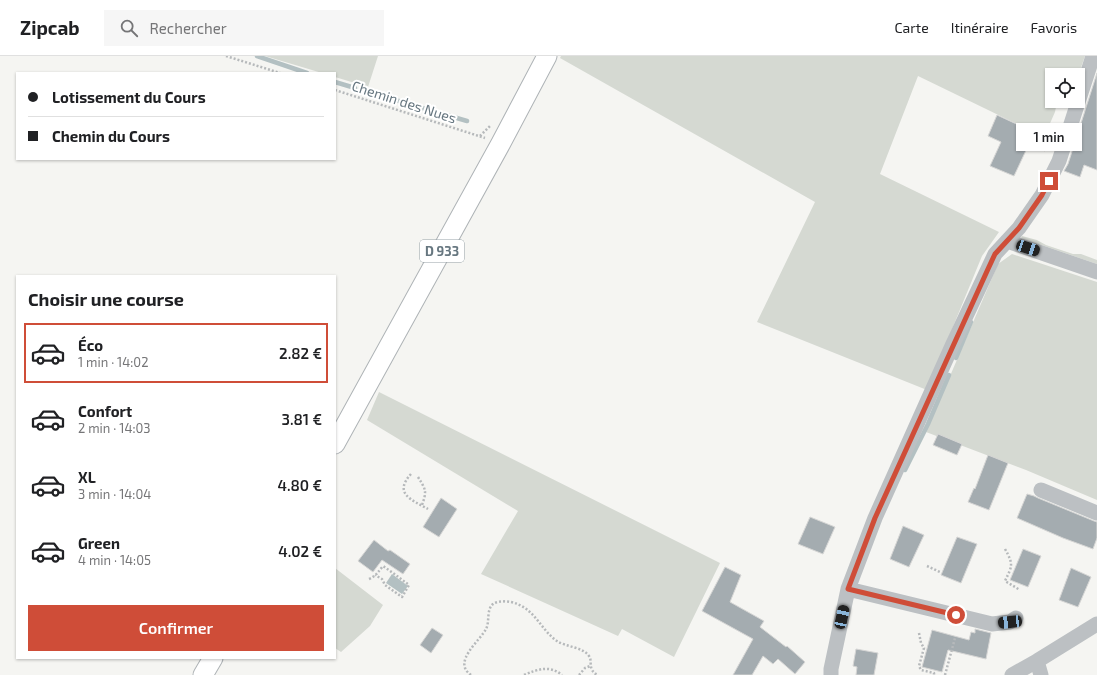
<!DOCTYPE html>
<html lang="fr">
<head>
<meta charset="utf-8">
<style>
  body { margin:0; font-family:"Exo 2",sans-serif; background:#f6f6f6; color:#202124; height:100vh; display:flex; flex-direction:column; font-size:15px; white-space:nowrap }
  * { box-sizing:border-box; margin:0 }
  p { font-size:13px; color:#757577 }
  .icon { flex:none; width:22px; height:22px; fill:none; stroke:currentColor; stroke-width:2; stroke-linecap:round; stroke-linejoin:round }
  .map { position:relative; flex:1; overflow:hidden }
  .panel { position:absolute; left:16px; top:219px; width:320px; height:384px; display:flex; flex-direction:column; background:#fff; border-radius:0px; box-shadow:0 1px 3px #0004 }
  .panel>* { flex:none }
  .top-card { position:absolute; left:16px; top:16px; width:320px; height:88px; border-radius:0px; box-shadow:0 1px 3px #0004; display:grid; align-content:center; height:88px; padding:0 12px; background:#fff }
  .controls { position:absolute; left:1045px; top:12px; display:grid; gap:8px }
  .controls a { display:grid; place-items:center; width:40px; height:40px; border-radius:0px; background:#fff; box-shadow:0 1px 3px #0004; font-size:20px }
  .end { position:absolute; width:18px; height:18px; margin:-9px; border:5px solid #cf4d38; background:#fff; box-shadow:0 0 0 2px #fff }
  .from { border-radius:50% }
  .bubble { position:absolute; height:28px; border-radius:0px; background:#fff; box-shadow:0 1px 3px #0004; font-size:13px; font-weight:600; line-height:28px; text-align:center }
  .car { position:absolute; width:12px; height:24px; margin:-12px -6px; border-radius:5px; box-shadow:0 0 3px 1px #0007; background:linear-gradient(#222 24%,#8ab4d8 0 40%,#222 0 76%,#8ab4d8 0 86%,#222 0) }
  .top-card b { display:flex; align-items:center; gap:14px; height:38px; font-size:15px }
  .top-card b+b { border-top:1px solid #e0e0e0 }
  .top-card i { width:10px; height:10px; background:#202124 }
  ul { padding:0; list-style:none }
  li { display:flex; align-items:center; gap:12px; height:60px; margin:0 8px 6px; padding:0 4px; border:2px solid transparent; border-radius:0px }
  li div { flex:1 }
  li b { display:block; font-size:15px }
  li em { font-style:normal; font-weight:600 }
  li.current { border-color:#cf4d38 }
  li>.icon { width:36px; height:36px; stroke-width:1.5 }
  h2 { padding:0 12px; font-size:18px; line-height:48px }
  .button { display:flex; gap:8px; margin-top:auto; padding:8px 12px }
  .button a { flex:1; height:46px; border-radius:0px; background:#cf4d38; color:#fff; font-size:16px; font-weight:600; line-height:46px; text-align:center }
  header { display:flex; align-items:center; gap:24px; box-sizing:border-box; height:56px; padding:0 20px; background:#fff; border-bottom:1px solid #e0e0e0 }
  header strong { font-size:19px }
  nav { display:flex; gap:22px; margin-inline-start:auto; font-size:14px }
  .search { width:280px; height:36px; background:#f6f6f6; display:flex; align-items:center; gap:10px; box-sizing:border-box; padding:0 14px; border-radius:0px; color:#757577; font-size:15px }
  .map>svg:first-child { display:block }
</style>
</head>
<body>
<header>
<strong>Zipcab</strong>
<div class="search"><svg class="icon" aria-label="search" viewBox="0 0 24 24"><circle cx="10" cy="10" r="6"/><path d="M15 15l6 6"/></svg>Rechercher</div>
<nav><a>Carte</a><a>Itinéraire</a><a>Favoris</a></nav>
</header>
<div class="map">
<svg width="1097" height="619" viewBox="0 0 1097 619">
  <rect width="100%" height="100%" fill="#f5f5f2"/>
  <path fill="#d5d9d2" d="M265 0H378L368 31 335 21V17H322Z
    M561 0H1085L1078 20V19H1052V45H1069V46H1057L1055 56 1044 81 918 20 880 118 999 176 982 200 927 334 757 266 815 146 560 2Z
    M1022 180 1037 184 1046 189 1073 198H1081L1097 204V208L1021 182Z
    M1012 198 1097 226V444L1026 414 926 376 998 208Z
    M379 336 720 507 674 601 622 573 618 580 481 518 518 455 367 364Z
    M335 512 383 549 370 570 341 596 335 592Z"/>
  <path fill="#b3c0c2" d="M392 518 408 530 402 538 386 527Z"/>
  <g fill="none" stroke-linecap="round" stroke-linejoin="round">
    <path stroke="#b3c0c2" stroke-width="4.5" d="M257 0 307 17
      M335 26 355 32
      M375 38 467 65
      M956 302 971 266
      M905 414 928 368 949 319"/>
  </g>
  <path fill="#a4acb0" stroke="#d6d6d5" d="M1097 17V114L1084 109 1080 121 1064 115 1068 108Z
    M997 59 1049 83 1045 95 1029 88 1014 120 990 110 1001 86 988 80Z
    M938 378 962 388 957 399 933 389Z
    M988 399 1008 407 989 454 968 446 974 432 975 433Z
    M1027 438 1034 440 1038 442 1094 465 1097 466V482L1093 493 1063 482 1017 462Z
    M441 442 457 453 439 481 423 471Z
    M810 461 835 471 823 498 798 488Z
    M903 470 924 479 909 511 890 503Z
    M957 481 977 488 961 527 941 519Z
    M374 484 388 495 390 494 410 508 403 518 382 504 373 516 358 505Z
    M1023 493 1041 500 1028 531 1010 524Z
    M725 511 741 519 730 546 764 565 760 571 786 591 787 590 805 606 795 618 778 603 773 608 763 600 752 619H733L753 583 702 555Z
    M1071 512 1091 521 1078 551 1059 544Z
    M432 572 443 579 431 597 420 589Z
    M975 573 991 577 986 603 948 594 942 616 922 611 932 574 969 584 971 576 975 577Z
    M856 593 878 597 874 619H856L857 611 853 610Z"/>
  <g fill="none" stroke-linecap="round" stroke-linejoin="round">
    <defs>
      <path id="major" d="M335 388 501 87 547 0
        M203 619 213 602"/>
    </defs>
    <use href="#major" stroke="#aeb3b6" stroke-width="21"/>
    <path stroke="#b6b9bb" stroke-width="2.5" stroke-dasharray="2 2" stroke-linecap="butt" d="M226 0 280 17
      M335 34 485 82
      M480 80 490 70
      M411 418C393 438 412 444 428 453
      M418 421C426 434 427 435 422 449
      M1005 493C1014 509 1012 510 1005 525L1020 534
      M927 510 940 516
      M369 523C376 520 378 516 383 510L393 517 409 529 402 541 385 529 382 523 375 519
      M919 577 921 587 924 592 919 610 921 614 934 617V619
      M471 619C452 606 479 586 486 573 490 566 486 554 493 548 499 544 511 545 517 548 536 555 541 574 557 585 566 591 583 591 589 600 593 606 587 612 597 619
      M524 619C538 613 550 609 562 619
      M579 619 585 612 590 610
      M945 619 955 582"/>
    <path stroke="#bcc0c3" stroke-width="15" d="M1007 185 1097 216
      M1041 434 1097 457
      M848 533 992 568 1010 566 1016 562
      M1037 605 1041 619
      M831 619V613L848 533 875 462 952 290 995 198 1019 172 1042 139 1059 105 1093 0
      M1012 619 1037 605 1097 568"/>
    <use href="#major" stroke="#fff" stroke-width="19"/>
  </g>
  <g fill="none" stroke-linecap="round" stroke-linejoin="round">
    <path stroke="#cf4d38" stroke-width="5" d="M956 559 848 533 875 462 988 213 995 198 1019 172 1042 139 1049 125"/>
  </g>
  <g text-anchor="middle" stroke-width="4" stroke-linejoin="round" paint-order="stroke">
    <rect fill="#fff" stroke="#95a0a6" stroke-width="1" x="420" y="184" width="44" height="22" rx="3"/>
    <g font-size="13" font-weight="bold" fill="#677780">
      <text x="442" y="200">D 933</text>
    </g>
    <g font-size="14" fill="#677780" stroke="#fff">
      <text transform="translate(404 46) rotate(18)" y="5">Chemin des Nues</text>
    </g>
  </g>
</svg>
<div class="controls">
<a><svg class="icon" aria-label="locate" viewBox="0 0 24 24"><circle cx="12" cy="12" r="6"/><path d="M12 2v4M12 18v4M2 12h4M18 12h4"/></svg></a>
</div>
<i class="end from" style="left:956px;top:559px"></i>
<i class="end" style="left:1049px;top:125px"></i>
<div class="bubble" style="left:1016px;top:67px;width:66px">1 min</div>
<i class="car" style="left:1028px;top:192px;rotate:108deg"></i>
<i class="car" style="left:842px;top:561px;rotate:12deg"></i>
<i class="car" style="left:1010px;top:566px;rotate:264deg"></i>
<div class="top-card">
<b><i class="from"></i>Lotissement du Cours</b>
<b><i></i>Chemin du Cours</b>
</div>
<section class="panel">
<h2>Choisir une course</h2>
<ul>
<li class="current"><svg class="icon" aria-label="car" viewBox="0 0 24 24"><path d="M5 17H2v-5l4-1 3-4h7l3 4 3 1v5h-3M9 17h6M6 11h13"/><circle cx="7" cy="17" r="2"/><circle cx="17" cy="17" r="2"/></svg><div><b>Éco</b><p>1 min · 14:02</p></div><em>2.82 €</em></li>
<li><svg class="icon" aria-label="car" viewBox="0 0 24 24"><path d="M5 17H2v-5l4-1 3-4h7l3 4 3 1v5h-3M9 17h6M6 11h13"/><circle cx="7" cy="17" r="2"/><circle cx="17" cy="17" r="2"/></svg><div><b>Confort</b><p>2 min · 14:03</p></div><em>3.81 €</em></li>
<li><svg class="icon" aria-label="car" viewBox="0 0 24 24"><path d="M5 17H2v-5l4-1 3-4h7l3 4 3 1v5h-3M9 17h6M6 11h13"/><circle cx="7" cy="17" r="2"/><circle cx="17" cy="17" r="2"/></svg><div><b>XL</b><p>3 min · 14:04</p></div><em>4.80 €</em></li>
<li><svg class="icon" aria-label="car" viewBox="0 0 24 24"><path d="M5 17H2v-5l4-1 3-4h7l3 4 3 1v5h-3M9 17h6M6 11h13"/><circle cx="7" cy="17" r="2"/><circle cx="17" cy="17" r="2"/></svg><div><b>Green</b><p>4 min · 14:05</p></div><em>4.02 €</em></li>
</ul>
<div class="button"><a>Confirmer</a></div>
</section>
</div>
</body>
</html>
